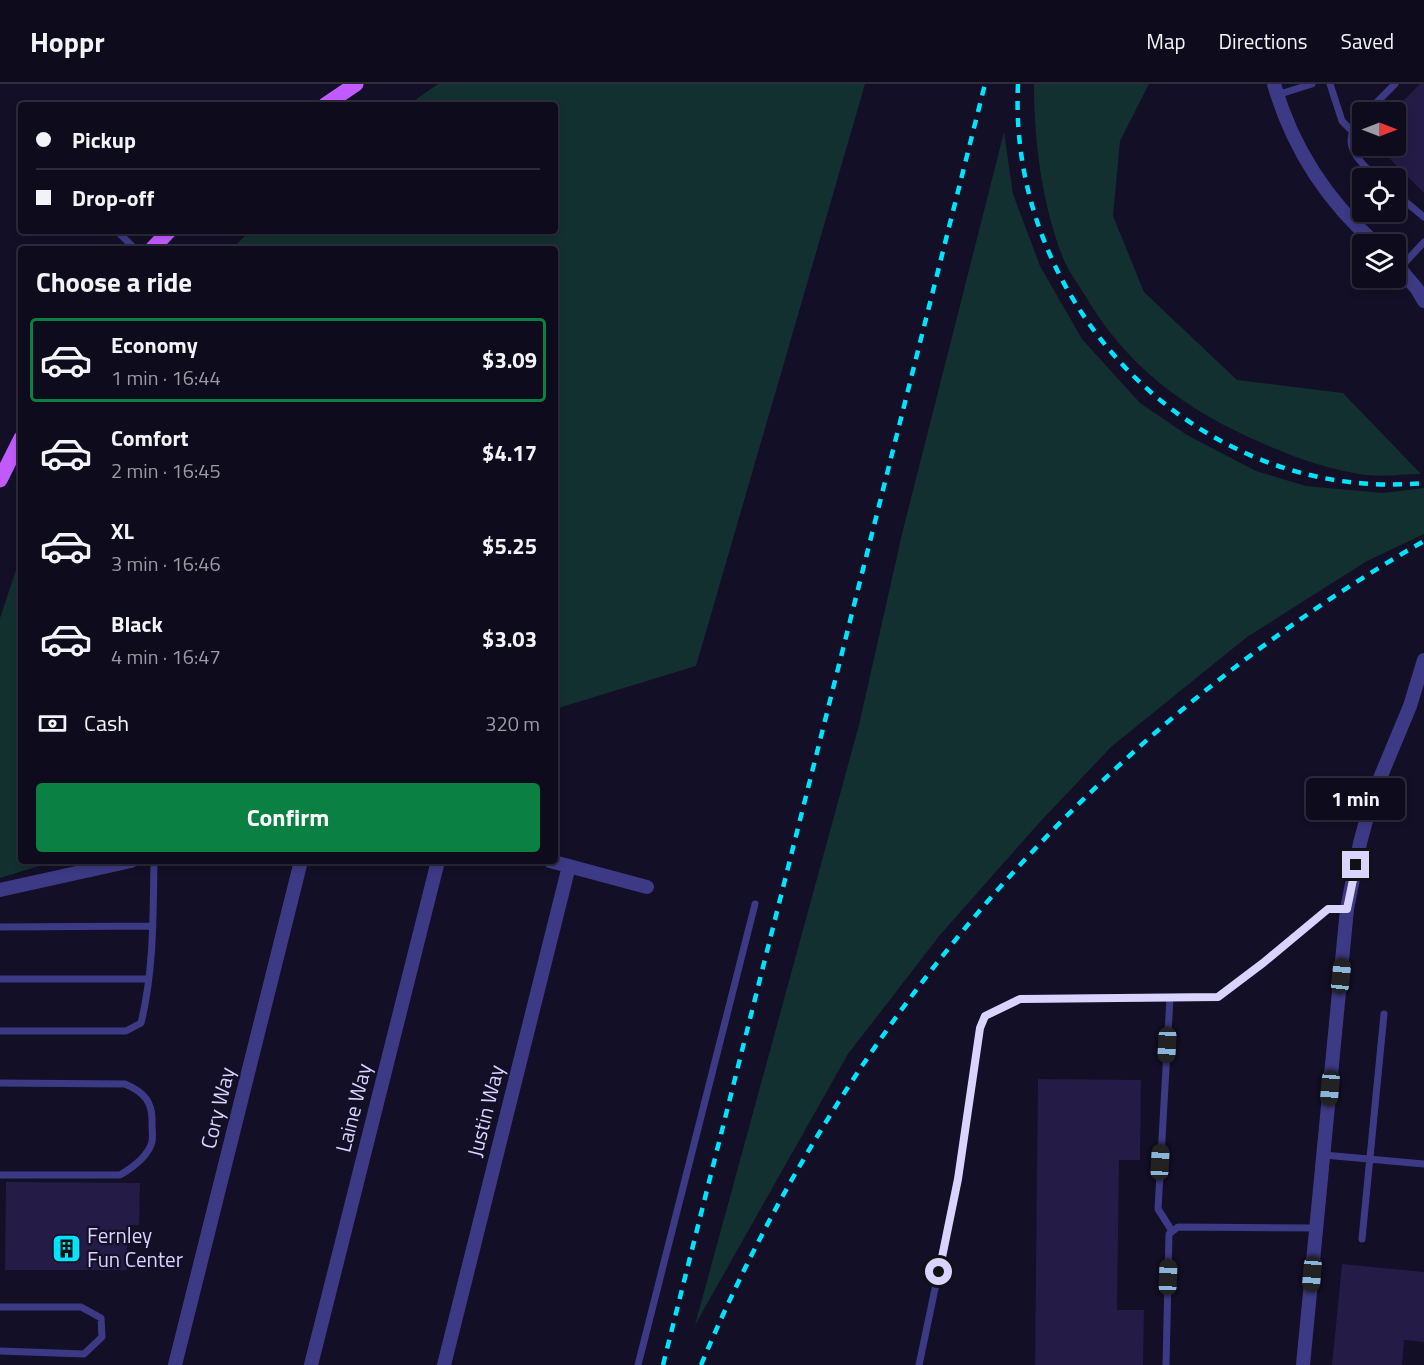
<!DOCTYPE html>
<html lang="en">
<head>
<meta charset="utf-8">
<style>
  body { margin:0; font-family:"Titillium Web",sans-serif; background:#171425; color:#f1f3f6; height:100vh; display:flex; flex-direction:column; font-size:22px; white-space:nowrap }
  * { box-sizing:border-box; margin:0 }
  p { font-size:20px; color:#9b9ba3 }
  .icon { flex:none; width:33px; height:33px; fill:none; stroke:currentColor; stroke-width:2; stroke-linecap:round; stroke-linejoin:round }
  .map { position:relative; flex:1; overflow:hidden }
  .details { position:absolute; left:18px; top:162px; width:540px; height:618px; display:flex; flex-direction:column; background:#0e0b1c; border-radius:6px; box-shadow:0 3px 9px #0003,0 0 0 2px #2e2b3b }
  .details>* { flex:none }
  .guide { position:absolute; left:18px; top:18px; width:540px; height:132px; border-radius:6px; box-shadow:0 3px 9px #0003,0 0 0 2px #2e2b3b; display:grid; align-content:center; height:132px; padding:0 18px; background:#0e0b1c }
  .needle { width:39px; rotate:90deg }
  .buttons { position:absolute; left:1352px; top:18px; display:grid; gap:12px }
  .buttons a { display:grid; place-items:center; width:54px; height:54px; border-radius:6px; background:#0e0b1c; box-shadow:0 3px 9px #0003,0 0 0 2px #2e2b3b; font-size:30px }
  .end { position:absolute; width:27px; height:27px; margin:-14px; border:8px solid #d9d4ff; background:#111; box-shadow:0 0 0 3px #111 }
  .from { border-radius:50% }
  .bubble { position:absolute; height:42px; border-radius:6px; background:#0e0b1c; box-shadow:0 3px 9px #0003,0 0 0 2px #2e2b3b; font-size:20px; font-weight:700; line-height:42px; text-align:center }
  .car { position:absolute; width:18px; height:36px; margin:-18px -9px; border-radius:8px; box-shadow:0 0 4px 2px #0007; background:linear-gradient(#222 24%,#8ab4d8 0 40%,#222 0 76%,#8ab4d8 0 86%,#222 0) }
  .guide b { display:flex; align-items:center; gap:21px; height:57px; font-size:22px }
  .guide b+b { border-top:2px solid #2e2b3b }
  .guide i { width:15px; height:15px; background:#f1f3f6 }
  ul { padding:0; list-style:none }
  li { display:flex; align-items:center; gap:18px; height:84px; margin:0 12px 9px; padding:0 6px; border:3px solid transparent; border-radius:6px }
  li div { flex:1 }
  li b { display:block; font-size:22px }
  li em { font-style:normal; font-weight:700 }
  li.current { border-color:#0b8043 }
  li>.icon { width:54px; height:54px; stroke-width:1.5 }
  h2 { padding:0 18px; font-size:27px; line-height:72px }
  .pay { display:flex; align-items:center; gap:15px; height:66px; padding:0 18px; font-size:22px }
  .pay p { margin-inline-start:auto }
  .cta { display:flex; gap:12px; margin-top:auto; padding:12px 18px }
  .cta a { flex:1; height:69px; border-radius:6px; background:#0b8043; color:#fff; font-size:24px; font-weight:700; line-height:69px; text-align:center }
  header { display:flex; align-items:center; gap:36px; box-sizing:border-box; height:84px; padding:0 30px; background:#0e0b1c; border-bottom:2px solid #2e2b3b }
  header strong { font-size:28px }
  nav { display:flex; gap:33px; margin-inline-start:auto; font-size:21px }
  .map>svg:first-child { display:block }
</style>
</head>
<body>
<header>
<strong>Hoppr</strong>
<nav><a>Map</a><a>Directions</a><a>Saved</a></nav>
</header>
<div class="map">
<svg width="1424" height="1281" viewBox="0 0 1424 1281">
  <rect width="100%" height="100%" fill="#130f26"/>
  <path fill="#12302f" d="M438 0H865L696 582 555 625V165H232L250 147H555V21H408Z
    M1034 0H1149L1120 57 1113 132 1144 208 1237 296 1343 309 1421 390C1403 390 1384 393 1366 391 1330 386 1295 374 1262 359 1185 326 1127 283 1084 210 1077 198 1068 187 1063 174 1042 120 1034 58 1034 0Z
    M1004 48 1013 110 1040 182 1082 255 1140 319 1187 351 1256 387 1306 402 1383 409 1424 404V450L1367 477 1247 553 1111 663 1039 739 940 851 848 970 695 1241 859 641 902 450Z
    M21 471V777H55L0 794V534Z"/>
  <path fill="#241b47" d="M1420 0H1424V109L1377 62H1395V25Z
    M1038 995 1141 996 1140 1076H1119L1117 1226H1144L1143 1281H1035Z
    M6 1098 140 1099 139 1141H127V1186H5Z
    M1342 1180 1424 1188V1258L1404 1256 1402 1281H1332Z"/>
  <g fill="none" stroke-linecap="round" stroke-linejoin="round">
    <path stroke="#3d3a85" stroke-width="7" d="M1330 0 1342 37 1352 47
      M1277 11 1312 0
      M1367 28 1395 0
      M1362 34C1338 59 1358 76 1377 94
      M1395 109 1424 133
      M117 147 135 165
      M1400 184 1424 158
      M0 843 153 842
      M0 895H148
      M1170 914 1158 1125 1172 1147
      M0 947H126L141 939C154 886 153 831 154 777
      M0 999 125 1000C144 1008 153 1018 152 1039 152 1044 153 1052 152 1058 148 1072 132 1084 120 1091H0
      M1324 1071 1424 1080
      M1362 1155 1384 930
      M0 1223H81L101 1234 102 1253 84 1270 0 1267
      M638 1281 755 820
      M919 1281 958 1095 980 944 985 932 1020 915 1218 913 1264 879 1328 825H1347
      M1166 1281 1169 1150 1178 1143 1316 1144"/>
    <path stroke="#3d3a85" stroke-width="14" d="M1274 0C1292 63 1327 117 1376 160
      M1395 179 1417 205 1424 217
      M550 777 647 803
      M0 806 131 777
      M175 1281 301 777
      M311 1281 438 777
      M444 1281 569 782
      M1303 1281 1347 825 1360 759 1373 711 1410 622 1424 576"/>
    <path stroke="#c25bff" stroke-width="15" d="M325 21 356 0
      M152 165 169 147
      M0 396 21 354"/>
    <path stroke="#00e5ff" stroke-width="4.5" stroke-dasharray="9 8" stroke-linecap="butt" d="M1018 0C1007 223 1199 420 1424 399
      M663 1281 985 0
      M701 1281C846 935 1098 644 1424 457"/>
  </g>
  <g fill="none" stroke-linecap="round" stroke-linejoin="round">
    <path stroke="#d9d4ff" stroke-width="8" d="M939 1188 958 1095 980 944 985 932 1020 915 1218 913 1263 879 1328 825H1347L1356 781"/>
  </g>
  <defs>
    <symbol id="building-square" viewBox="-11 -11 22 22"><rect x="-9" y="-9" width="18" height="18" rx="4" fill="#00e5ff" stroke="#130f26"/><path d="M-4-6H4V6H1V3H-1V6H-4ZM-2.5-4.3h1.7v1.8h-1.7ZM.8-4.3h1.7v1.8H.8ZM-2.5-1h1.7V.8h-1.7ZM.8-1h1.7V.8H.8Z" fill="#111"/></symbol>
  </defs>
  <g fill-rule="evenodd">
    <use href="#building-square" x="50" y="1148" width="33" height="33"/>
  </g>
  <g text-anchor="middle" stroke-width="4.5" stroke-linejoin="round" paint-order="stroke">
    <g font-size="21" fill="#d9d4ff" stroke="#130f26">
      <text transform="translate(218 1024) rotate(-76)" y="7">Cory Way</text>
      <text transform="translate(354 1024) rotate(-76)" y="7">Laine Way</text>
      <text transform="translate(486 1027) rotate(-76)" y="7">Justin Way</text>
    </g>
    <g font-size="21" fill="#d9d4ff" stroke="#130f26" text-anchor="start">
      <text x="87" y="1159">Fernley<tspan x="87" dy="24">Fun Center</tspan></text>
    </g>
  </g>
</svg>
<div class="buttons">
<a><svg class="needle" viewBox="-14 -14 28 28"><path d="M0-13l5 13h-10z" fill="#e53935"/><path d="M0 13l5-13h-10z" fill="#9b9ba3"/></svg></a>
<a><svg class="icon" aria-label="locate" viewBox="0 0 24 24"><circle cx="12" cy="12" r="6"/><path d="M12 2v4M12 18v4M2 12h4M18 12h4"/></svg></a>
<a><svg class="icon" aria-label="layers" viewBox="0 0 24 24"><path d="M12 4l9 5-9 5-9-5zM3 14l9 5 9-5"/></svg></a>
</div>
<i class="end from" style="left:939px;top:1188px"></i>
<i class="end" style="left:1356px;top:781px"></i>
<div class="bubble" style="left:1306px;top:694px;width:99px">1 min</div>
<i class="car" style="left:1341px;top:892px;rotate:6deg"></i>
<i class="car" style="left:1167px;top:961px;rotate:183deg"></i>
<i class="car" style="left:1330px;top:1004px;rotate:185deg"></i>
<i class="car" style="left:1160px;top:1078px;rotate:3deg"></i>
<i class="car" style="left:1312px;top:1190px;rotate:185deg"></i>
<i class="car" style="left:1168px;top:1193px;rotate:2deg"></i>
<div class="guide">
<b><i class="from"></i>Pickup</b>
<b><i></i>Drop-off</b>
</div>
<section class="details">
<h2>Choose a ride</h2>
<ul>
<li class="current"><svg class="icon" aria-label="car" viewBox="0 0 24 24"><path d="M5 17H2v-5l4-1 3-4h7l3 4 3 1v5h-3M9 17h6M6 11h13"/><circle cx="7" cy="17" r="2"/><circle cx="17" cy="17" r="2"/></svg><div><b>Economy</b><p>1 min · 16:44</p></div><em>$3.09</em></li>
<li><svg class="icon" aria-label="car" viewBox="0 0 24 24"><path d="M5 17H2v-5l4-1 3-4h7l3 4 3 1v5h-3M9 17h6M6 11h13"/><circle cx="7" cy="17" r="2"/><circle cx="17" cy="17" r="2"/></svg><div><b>Comfort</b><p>2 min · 16:45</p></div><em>$4.17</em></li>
<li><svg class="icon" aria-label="car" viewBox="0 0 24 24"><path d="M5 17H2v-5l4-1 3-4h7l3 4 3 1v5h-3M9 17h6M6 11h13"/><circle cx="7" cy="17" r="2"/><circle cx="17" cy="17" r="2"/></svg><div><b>XL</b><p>3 min · 16:46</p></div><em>$5.25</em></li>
<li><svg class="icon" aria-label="car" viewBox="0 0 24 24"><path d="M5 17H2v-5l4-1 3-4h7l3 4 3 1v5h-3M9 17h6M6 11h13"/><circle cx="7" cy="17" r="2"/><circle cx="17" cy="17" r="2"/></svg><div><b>Black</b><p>4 min · 16:47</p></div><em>$3.03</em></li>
</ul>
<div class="pay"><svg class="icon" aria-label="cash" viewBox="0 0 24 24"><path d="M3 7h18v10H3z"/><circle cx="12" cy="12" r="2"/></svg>Cash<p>320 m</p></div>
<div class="cta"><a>Confirm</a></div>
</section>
</div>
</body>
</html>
